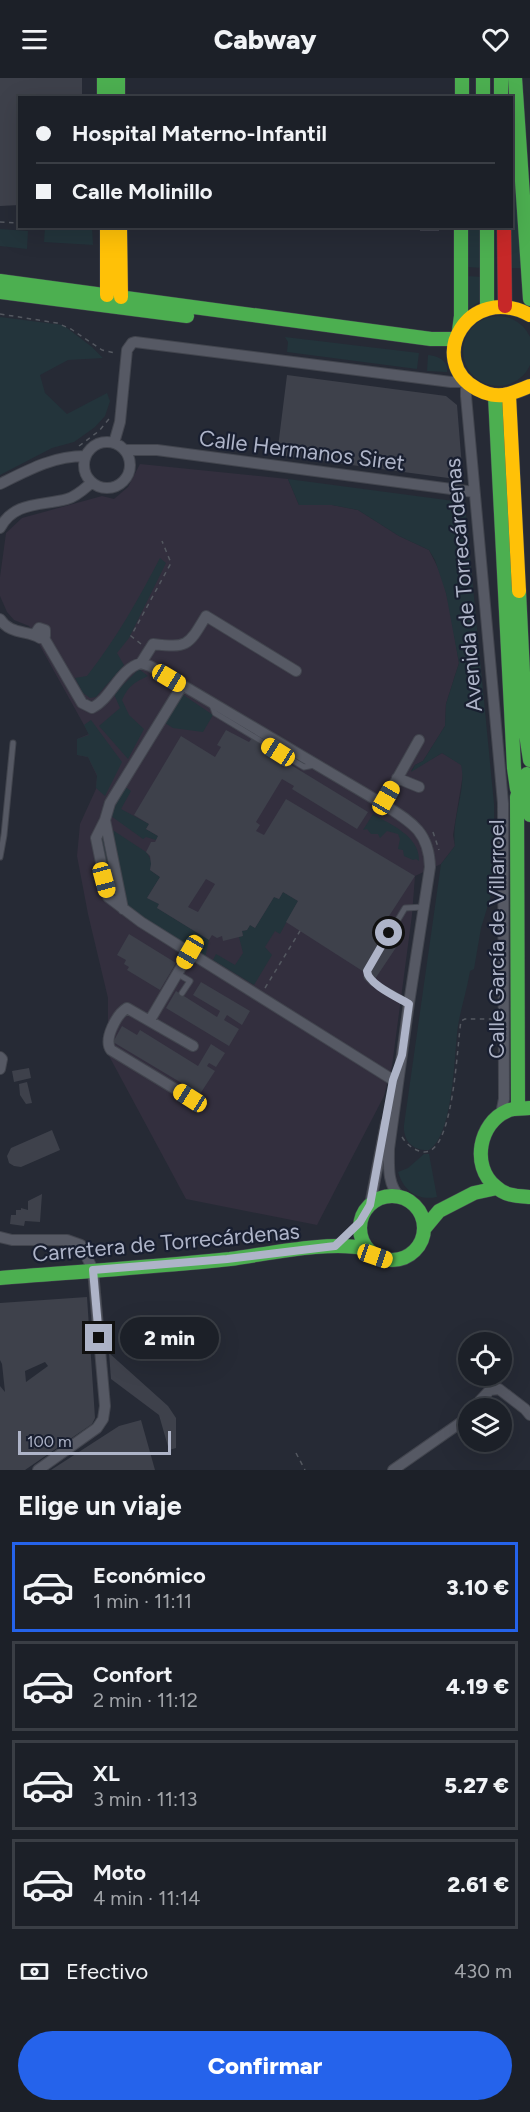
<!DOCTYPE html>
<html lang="es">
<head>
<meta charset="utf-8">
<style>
  body { margin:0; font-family:Figtree,sans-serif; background:#292d34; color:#f1f3f6; height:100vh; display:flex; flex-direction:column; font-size:22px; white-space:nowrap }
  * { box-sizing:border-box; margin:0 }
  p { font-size:20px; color:#a0a3a8 }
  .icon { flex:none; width:33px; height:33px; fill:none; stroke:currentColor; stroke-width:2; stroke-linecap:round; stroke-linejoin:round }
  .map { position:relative; height:1392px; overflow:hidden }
  .drawer { display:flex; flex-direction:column; background:#1c2028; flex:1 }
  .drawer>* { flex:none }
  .banner { position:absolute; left:18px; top:18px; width:495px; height:132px; border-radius:0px; box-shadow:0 6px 24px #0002,0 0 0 2px #3a3e45; display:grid; align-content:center; height:132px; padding:0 18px; background:#1c2028 }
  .buttons { position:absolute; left:458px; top:1254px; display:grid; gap:12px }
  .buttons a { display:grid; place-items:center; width:54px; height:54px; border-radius:50%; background:#1c2028; box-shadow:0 6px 24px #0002,0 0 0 2px #3a3e45; font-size:30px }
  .scale { position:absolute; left:18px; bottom:15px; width:153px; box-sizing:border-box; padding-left:6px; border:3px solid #aeb4c8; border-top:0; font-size:16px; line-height:21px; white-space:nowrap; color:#aeb4c8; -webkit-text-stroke:4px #191f30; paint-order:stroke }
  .end { position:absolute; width:27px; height:27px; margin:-14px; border:8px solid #aeb4c8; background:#111; box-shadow:0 0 0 3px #111 }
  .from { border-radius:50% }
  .bubble { position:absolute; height:42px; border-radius:21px; background:#1c2028; box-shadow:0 6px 24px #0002,0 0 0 2px #3a3e45; font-size:20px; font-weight:800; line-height:42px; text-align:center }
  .car { position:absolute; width:18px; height:36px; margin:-18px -9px; border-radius:8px; box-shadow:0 0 4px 2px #0007; background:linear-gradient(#f5c518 24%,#345 0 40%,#f5c518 0 76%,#345 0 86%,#f5c518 0) }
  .banner b { display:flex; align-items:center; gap:21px; height:57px; font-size:22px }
  .banner b+b { border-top:2px solid #3a3e45 }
  .banner i { width:15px; height:15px; background:#f1f3f6 }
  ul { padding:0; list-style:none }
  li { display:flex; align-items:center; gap:18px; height:90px; margin:0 12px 9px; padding:0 6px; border:3px solid #3a3e45; border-radius:0px }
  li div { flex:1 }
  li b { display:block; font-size:22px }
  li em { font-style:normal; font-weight:800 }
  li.active { border-color:#2563eb }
  li>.icon { width:54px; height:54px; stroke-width:1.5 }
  h2 { padding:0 18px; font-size:27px; line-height:72px }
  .pay { display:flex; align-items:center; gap:15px; height:66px; padding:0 18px; font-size:22px }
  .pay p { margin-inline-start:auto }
  .action { display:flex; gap:12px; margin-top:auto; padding:12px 18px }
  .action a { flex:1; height:69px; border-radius:36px; background:#2563eb; color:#fff; font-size:24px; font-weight:800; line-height:69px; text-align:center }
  header { display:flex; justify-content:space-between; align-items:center; height:78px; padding:0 18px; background:#1c2028; font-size:27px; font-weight:800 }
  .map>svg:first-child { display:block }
</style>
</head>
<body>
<header><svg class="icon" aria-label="menu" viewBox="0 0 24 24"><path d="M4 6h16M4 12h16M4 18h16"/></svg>Cabway<svg class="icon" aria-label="heart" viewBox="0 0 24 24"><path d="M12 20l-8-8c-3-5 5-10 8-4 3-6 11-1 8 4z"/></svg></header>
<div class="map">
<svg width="530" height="1392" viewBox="0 0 530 1392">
  <rect width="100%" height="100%" fill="#262a35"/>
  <path fill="#332f3e" d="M140 386 288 401 299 427H332L358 432 399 458 429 472 442 498 450 531 459 585 446 626 445 648 423 683 415 687 411 693 442 675 462 687 463 696 453 757 455 768 441 786 415 798 412 837 392 988 384 1018 317 1147 186 1121 108 976V920L88 836 77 778 80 746 96 711 97 698 88 679 77 677V661L89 656 29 548 14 542 7 534 0 518V499L6 455 22 440 102 418 114 421 128 409Z"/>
  <path fill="#23343b" d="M512 20 523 190H510Z
    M45 149H92L93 167 44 164Z
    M467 149H482L483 190 467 189Z
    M0 151 28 153 27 171 0 168Z
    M467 198 483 199 482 222 468 231Z
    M463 273a35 35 0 1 1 70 0a35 35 0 1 1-70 0Z
    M0 239 63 247 92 269 103 280 68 282 40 297 45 315 67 336 107 315 110 323 105 338 95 349 74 364 52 370 0 397Z
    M285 259 419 275 417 291 287 274 288 264Z
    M428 277C438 278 449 283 447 294L427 293Z
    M288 401 454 423 453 428 463 430 465 426 494 726 495 804 481 850 474 891 470 893C467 912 461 929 458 948 454 975 454 1057 429 1072 413 1073 403 1063 404 1047L441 786 455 768C451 741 467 711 461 687L442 675 411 694 415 687 423 683 445 648 446 626 459 585 446 515 435 482 429 472 399 458 358 432 332 427H299Z
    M160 480 166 485 129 560 117 575 124 587 96 619 90 620 83 615 75 600 87 598C116 561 138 522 160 480Z
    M139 591 148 598C135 604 128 608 122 622L129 637 144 651 128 681 99 648 120 630 114 616Z
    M182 616 213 637 203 654 173 650 165 645Z
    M91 642 122 684 105 718 96 710 97 697 88 679 77 677V661L89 657 84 647Z
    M124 708 131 713 121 731 149 746 146 751 158 758 156 762 146 759 143 761 111 738Z
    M373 736C391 747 420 758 419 783L416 781 413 782 404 778 403 772 398 771 400 761 398 756 387 753 380 760 378 756H371L367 751 363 752Z
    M111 751 146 774C151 780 152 784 150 792L160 799 147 820 159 826 157 830 209 862 204 884 108 819 96 760Z
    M283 814 298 823 280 856 275 853 265 869 272 877 254 907 213 882 216 876 235 887 243 875 239 859 243 858 242 853 247 852 250 847 255 850 274 819 279 821Z
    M424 1076H429L437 1119C417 1123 404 1113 398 1094L408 1090Z"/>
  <path fill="#3e414b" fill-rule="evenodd" d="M0 0H82V20H20V127L0 128Z
    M420 148H439V153H420Z
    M287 297 446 318 457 327 463 402 277 377Z
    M226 652 249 664 255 656 273 667 270 673 273 676 368 734 357 751 292 711 294 708 282 701 256 744 260 747 256 753 264 757 286 721 415 798 378 855 397 868 375 901 286 844 298 823 283 814 279 821 274 819 255 850 250 847 247 852 242 853 243 858 223 863 222 858 217 860 212 857 209 862 157 830 159 826 147 820 160 799 150 792 151 786 150 778 146 774 151 764H155L158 758 146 751 149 746 134 737 181 658 215 679 221 669 217 667ZM206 801 215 806 198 834 188 829Z
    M129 856 176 885 160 912 127 892 129 889 124 886 126 882 117 877Z
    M201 904 250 933 242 947 227 937 224 942 239 951 229 968 166 930 176 913 217 939 220 933 193 917Z
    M122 948 137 957 140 952 198 988 211 966 225 975 216 989 209 985 207 988 215 993 200 1016 113 964Z
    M29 990 31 1000 14 1004 12 993Z
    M27 1004 32 1025 26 1026 20 1017 19 1006Z
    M52 1052 60 1072 21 1089 14 1088 9 1085 7 1078 11 1070Z
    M42 1116 40 1144 25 1143 24 1148 10 1146 11 1137H16V1132H21V1130L28 1132V1123Z
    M87 1219 95 1340 92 1346 25 1392H0V1308L5 1314 2 1286 0 1282V1225ZM45 1284 48 1288 26 1304 25 1293Z
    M109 1275 168 1328 176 1340V1370L169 1372 159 1337 111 1301Z
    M141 1342 155 1392H51L119 1348Z"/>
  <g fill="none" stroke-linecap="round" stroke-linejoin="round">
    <defs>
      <path id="lane" d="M212 627 215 635 294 683 304 689 314 687
        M0 779 4 757 13 665
        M178 896 190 903 182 915
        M409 925 372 904 367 899V893L405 830 424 829"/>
      <path id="street" d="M469 307 466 311V318L503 725 504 1021 501 1036
        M84 387a23 23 0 1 1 46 0a23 23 0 1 1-46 0Z
        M114 365 120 344 127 272 132 265 135 264 451 304H466
        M125 372H157L474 414
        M0 406C28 392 53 378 85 378
        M0 450C14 423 42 428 67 421 77 418 84 411 91 405
        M0 541C10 557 28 552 40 560L45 558V552L39 550 35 556
        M44 560 82 625 92 630C112 620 119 591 141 585L153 566C188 570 188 568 206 538L296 593
        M141 585 150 588 383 726C411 744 429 753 430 789L409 925 389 1071C389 1087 387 1107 400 1119
        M182 608 110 725 105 742 96 760 108 819 141 844 393 1002
        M397 700 419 709
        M383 726 419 662
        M105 742 123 831
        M150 942 190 874
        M0 979 2 981 0 991
        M190 1020 111 972C103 961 117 936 127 930L193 968
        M370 1127 386 1045
        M0 1159 12 1162H67L81 1167 93 1192 105 1328 103 1341 97 1350 38 1392
        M473 1330 490 1312 499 1311 525 1331 530 1337
        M393 1392 463 1343 468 1337"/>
      <path id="fast" d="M104 0V20
        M118 0V20
        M462 0V20
        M483 0V20
        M501 0V20
        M515 0 530 221
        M487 148V230
        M0 203 431 261H455
        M0 214 187 238
        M459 253 461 238V148
        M495 318 514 690 517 711
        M519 513 526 656 530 682
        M527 696 530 737
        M518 1030 517 719 521 706 530 697
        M530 1030C523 1031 513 1030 507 1033 479 1045 471 1088 495 1108 505 1118 517 1118 530 1119
        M360 1150a32 32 0 1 1 64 0a32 32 0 1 1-64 0Z
        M424 1151 439 1133 474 1115 497 1110
        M0 1200C76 1194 154 1189 230 1181 268 1176 331 1162 367 1171"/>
      <path id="slow" d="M107 148V217
        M120 148 121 219
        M530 237C468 204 425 283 477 311 486 316 498 319 508 316 516 314 523 311 530 308
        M509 317 519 513"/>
      <path id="jam" d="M504 148 505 228"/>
    </defs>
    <use href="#lane" stroke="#42454e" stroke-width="7"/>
    <use href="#street" stroke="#42454e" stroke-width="12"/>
    <use href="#fast" stroke="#42454e" stroke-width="15"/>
    <use href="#slow" stroke="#42454e" stroke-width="15"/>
    <use href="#jam" stroke="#42454e" stroke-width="15"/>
    <path stroke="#545860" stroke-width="1.5" stroke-dasharray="4.5 4.5" stroke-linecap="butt" d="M0 144 20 145
      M0 236 57 245 71 251 102 272 115 275
      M79 368 99 353 109 341
      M141 566 131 558 171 485 162 463
      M433 754 439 772
      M265 910 300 853
      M402 1059C407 1067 415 1073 424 1074 454 1076 457 965 461 943L465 941H492
      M296 1375 305 1392"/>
    <use href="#lane" stroke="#565964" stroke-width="5"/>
    <use href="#street" stroke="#565964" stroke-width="10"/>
    <use href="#fast" stroke="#4caf50" stroke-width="14"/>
    <use href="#slow" stroke="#ffc107" stroke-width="14"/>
    <use href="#jam" stroke="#c62828" stroke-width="14"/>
  </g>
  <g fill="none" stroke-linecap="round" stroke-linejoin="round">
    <path stroke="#aeb4c8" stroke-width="8" d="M99 1260 93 1192 227 1181 335 1168 360 1144 370 1127 393 1002 402 977 409 926C397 919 368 906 367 893L389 855"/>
  </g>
  <g text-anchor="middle" stroke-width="4.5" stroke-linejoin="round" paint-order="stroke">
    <g font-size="22" fill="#aeb4c8" stroke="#191f30">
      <text transform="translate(302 372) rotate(7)" y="8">Calle Hermanos Siret</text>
      <text transform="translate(463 507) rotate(-95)" y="8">Avenida de Torrecárdenas</text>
      <text transform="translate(496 861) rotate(-90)" y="8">Calle García de Villarroel</text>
      <text transform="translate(166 1164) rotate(-5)" y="8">Carretera de Torrecárdenas</text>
    </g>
  </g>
</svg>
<div class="buttons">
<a><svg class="icon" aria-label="locate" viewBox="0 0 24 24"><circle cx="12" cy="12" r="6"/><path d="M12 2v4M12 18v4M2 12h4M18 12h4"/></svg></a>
<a><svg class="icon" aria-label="layers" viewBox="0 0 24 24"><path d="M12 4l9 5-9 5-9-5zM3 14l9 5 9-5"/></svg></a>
</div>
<div class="scale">100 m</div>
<i class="end from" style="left:389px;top:855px"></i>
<i class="end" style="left:99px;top:1260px"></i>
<div class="bubble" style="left:120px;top:1239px;width:99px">2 min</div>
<i class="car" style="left:169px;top:600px;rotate:121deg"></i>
<i class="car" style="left:278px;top:674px;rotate:302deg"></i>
<i class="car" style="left:386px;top:720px;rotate:30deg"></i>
<i class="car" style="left:104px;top:802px;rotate:165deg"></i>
<i class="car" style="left:190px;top:874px;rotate:210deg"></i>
<i class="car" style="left:190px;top:1020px;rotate:302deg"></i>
<i class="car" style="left:375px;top:1178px;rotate:109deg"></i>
<div class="banner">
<b><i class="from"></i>Hospital Materno-Infantil</b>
<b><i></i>Calle Molinillo</b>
</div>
</div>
<section class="drawer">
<h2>Elige un viaje</h2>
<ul>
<li class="active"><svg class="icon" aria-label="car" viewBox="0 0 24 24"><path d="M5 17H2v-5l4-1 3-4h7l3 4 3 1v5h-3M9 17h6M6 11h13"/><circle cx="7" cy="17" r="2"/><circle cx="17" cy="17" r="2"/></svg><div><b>Económico</b><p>1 min · 11:11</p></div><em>3.10 €</em></li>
<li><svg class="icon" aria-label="car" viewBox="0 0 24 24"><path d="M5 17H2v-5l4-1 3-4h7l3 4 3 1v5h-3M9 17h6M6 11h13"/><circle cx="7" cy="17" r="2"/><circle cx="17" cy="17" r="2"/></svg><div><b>Confort</b><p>2 min · 11:12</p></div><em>4.19 €</em></li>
<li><svg class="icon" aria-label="car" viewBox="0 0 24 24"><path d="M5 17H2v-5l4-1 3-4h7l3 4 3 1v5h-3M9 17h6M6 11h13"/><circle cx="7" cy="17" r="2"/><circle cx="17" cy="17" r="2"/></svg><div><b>XL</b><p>3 min · 11:13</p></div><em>5.27 €</em></li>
<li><svg class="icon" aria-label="car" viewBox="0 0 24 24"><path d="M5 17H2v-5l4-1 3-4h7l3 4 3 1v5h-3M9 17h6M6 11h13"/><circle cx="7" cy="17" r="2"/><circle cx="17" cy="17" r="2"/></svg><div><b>Moto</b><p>4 min · 11:14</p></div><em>2.61 €</em></li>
</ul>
<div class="pay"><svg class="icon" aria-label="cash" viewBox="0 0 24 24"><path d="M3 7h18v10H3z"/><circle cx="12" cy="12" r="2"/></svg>Efectivo<p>430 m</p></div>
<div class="action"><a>Confirmar</a></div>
</section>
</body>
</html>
